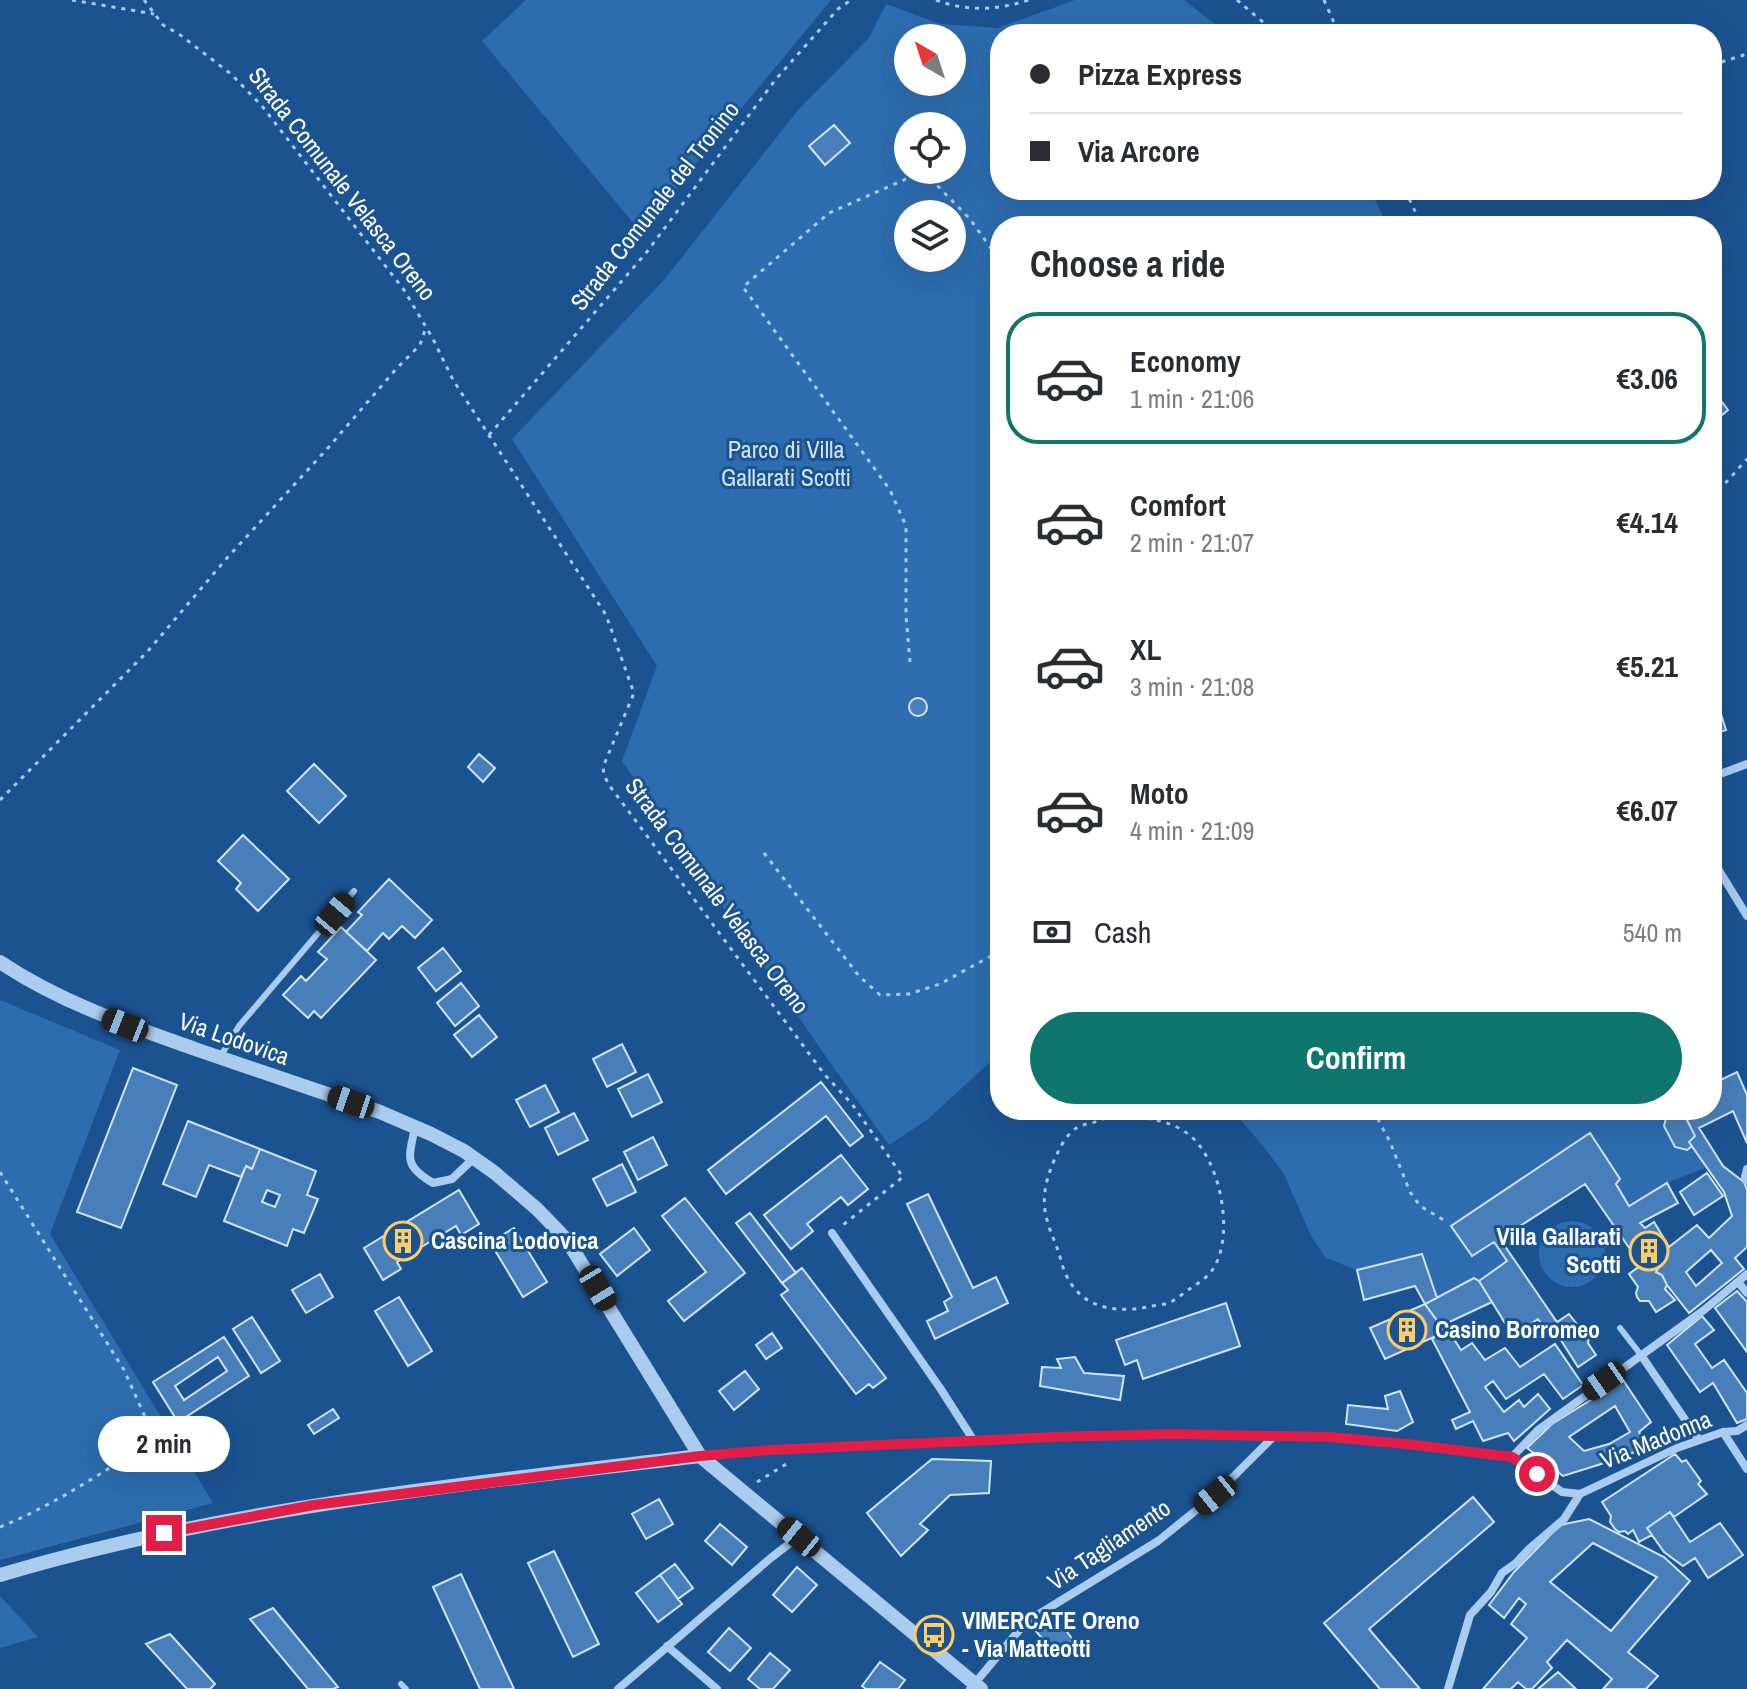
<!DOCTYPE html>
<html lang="en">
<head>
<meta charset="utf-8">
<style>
  body { margin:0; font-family:"Archivo Narrow",sans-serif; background:#f2f2f3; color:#2b2b33; height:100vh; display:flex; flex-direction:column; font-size:30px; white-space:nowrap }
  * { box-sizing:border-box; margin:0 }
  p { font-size:26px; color:#7c7c81 }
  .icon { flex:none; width:44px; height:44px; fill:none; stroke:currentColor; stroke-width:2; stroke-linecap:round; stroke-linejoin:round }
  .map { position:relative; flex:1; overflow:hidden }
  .side { position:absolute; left:990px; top:216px; width:732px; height:904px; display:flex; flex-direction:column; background:#fff; border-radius:32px; box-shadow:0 8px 32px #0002 }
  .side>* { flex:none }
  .hud { position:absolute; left:990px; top:24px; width:732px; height:176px; border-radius:32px; box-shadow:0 8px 32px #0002; display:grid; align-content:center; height:176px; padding:0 40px; background:#fff }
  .needle { width:52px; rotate:321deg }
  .buttons { position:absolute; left:894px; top:24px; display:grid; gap:16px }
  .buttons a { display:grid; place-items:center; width:72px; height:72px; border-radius:50%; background:#fff; box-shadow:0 8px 32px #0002; font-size:40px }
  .end { position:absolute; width:36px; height:36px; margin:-18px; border:10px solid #e11d48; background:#fff; box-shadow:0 0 0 4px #fff }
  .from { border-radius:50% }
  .bubble { position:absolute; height:56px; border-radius:28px; background:#fff; box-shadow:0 8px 32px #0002; font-size:26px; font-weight:700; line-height:56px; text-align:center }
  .car { position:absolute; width:24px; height:48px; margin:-24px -12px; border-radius:10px; box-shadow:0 0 6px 2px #0007; background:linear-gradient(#222 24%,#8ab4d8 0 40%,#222 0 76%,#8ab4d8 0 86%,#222 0) }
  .hud b { display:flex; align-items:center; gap:28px; height:76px; font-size:30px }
  .hud b+b { border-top:2px solid #e1e1e2 }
  .hud i { width:20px; height:20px; background:#2b2b33 }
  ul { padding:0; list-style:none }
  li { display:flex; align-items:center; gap:24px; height:132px; margin:0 16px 12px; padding:0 24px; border:4px solid transparent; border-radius:32px }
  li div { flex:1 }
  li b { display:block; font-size:30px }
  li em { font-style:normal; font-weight:700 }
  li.active { border-color:#0f766e }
  li>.icon { width:72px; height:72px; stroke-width:1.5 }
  h2 { padding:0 40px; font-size:36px; line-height:96px }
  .pay { display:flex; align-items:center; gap:20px; height:88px; padding:0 40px; font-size:30px }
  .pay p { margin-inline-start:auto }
  .cta { display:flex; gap:16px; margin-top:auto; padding:16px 40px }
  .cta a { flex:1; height:92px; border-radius:48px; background:#0f766e; color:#fff; font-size:32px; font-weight:700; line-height:92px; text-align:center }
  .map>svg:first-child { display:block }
</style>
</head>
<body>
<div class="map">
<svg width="1747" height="1689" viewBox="0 0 1747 1689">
  <rect width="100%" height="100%" fill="#1b5391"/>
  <path fill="#2d6daf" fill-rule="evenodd" d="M526 0H831L640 231 482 41Z
    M1075 0H1184L1228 34H1000V190H1370L1388 226H1000V1053L928 1119 889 1145 829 1061 622 761 657 666 512 439 664 280 798 110 869 38 886 4 940 24 998 28ZM908 38H952V82H908ZM908 126H952V170H908ZM908 214H952V258H908Z
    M0 1000 120 1050 50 1234 213 1503 0 1560Z
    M1232 1110H1660L1663 1116 1664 1126 1675 1147 1687 1150 1692 1146 1707 1167 1667 1183 1629 1206 1616 1184 1620 1179 1590 1133 1451 1226 1472 1255 1494 1242 1507 1261 1479 1281 1474 1278 1437 1298 1422 1254 1357 1270 1326 1258 1311 1236 1284 1174 1264 1147Z
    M1539 1254a33 33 0 1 1 66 0a33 33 0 1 1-66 0Z
    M0 1596 38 1637 0 1648Z"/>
  <path fill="#487fba" stroke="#d0e5fa" stroke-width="2" fill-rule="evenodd" d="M834 125 850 143 825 165 809 146Z
    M1719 398 1728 410 1716 420 1712 414V404Z
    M909 707a9 9 0 1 1 18 0a9 9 0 1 1-18 0Z
    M1716 698 1726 730 1712 734V700Z
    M479 754 495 768 483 782 468 767Z
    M314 764 346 796 319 823 287 791Z
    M243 835 289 879 258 911 236 889 241 883 218 861Z
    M389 879 432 920 415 938 402 926 389 939 383 933 367 951 346 932 362 915 358 912Z
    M341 927 376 960 321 1018 314 1011 308 1018 283 995 301 976 306 981 327 959 318 952Z
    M443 948 461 971 436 991 418 968Z
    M461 983 479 1006 455 1026 437 1003Z
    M479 1015 497 1037 472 1057 454 1035Z
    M622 1044 636 1072 607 1087 593 1059Z
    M133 1068 177 1085 121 1228 77 1212Z
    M1737 1072 1747 1095V1143L1733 1111 1699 1128 1723 1166 1744 1182 1747 1190V1247L1735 1258 1744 1269 1689 1313 1667 1285 1662 1275 1656 1272 1669 1247 1697 1225 1709 1238 1732 1216 1724 1192 1689 1142 1695 1136 1682 1110H1712V1084ZM1711 1250 1722 1263 1696 1286 1686 1272Z
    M648 1074 662 1102 632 1117 618 1089Z
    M821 1082 863 1136 850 1146 826 1116 726 1194 708 1170Z
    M545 1085 559 1112 530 1127 516 1100Z
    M1674 1110H1682L1695 1136 1689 1142 1692 1146 1687 1150 1675 1147 1664 1126 1667 1114Z
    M574 1113 588 1140 558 1155 545 1128Z
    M188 1121 260 1149 252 1169 246 1166 241 1177 209 1165 196 1197 163 1184Z
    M1590 1133 1620 1179 1616 1184 1629 1206 1667 1183 1678 1203 1640 1223 1645 1228 1654 1222 1669 1247 1656 1272 1662 1275 1667 1285 1665 1289 1675 1300 1656 1312 1649 1301H1640L1637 1297 1636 1293 1638 1287 1629 1274 1641 1265 1585 1184 1500 1239 1557 1322 1569 1314 1580 1328 1586 1331 1589 1336 1588 1343 1596 1355 1578 1367 1557 1334 1551 1337 1538 1319 1513 1336 1479 1281 1507 1261 1494 1242 1472 1256 1451 1226Z
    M653 1137 667 1165 638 1180 624 1152Z
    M260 1149 316 1171 307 1195 318 1199 304 1233 293 1229 287 1246 224 1221 246 1166 252 1169ZM267 1190 280 1195 275 1207 262 1202Z
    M841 1155 868 1189 848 1205 841 1197 807 1224 813 1231 791 1249 764 1215Z
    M622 1164 636 1192 607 1206 593 1179Z
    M1707 1173 1723 1196 1694 1215 1680 1192Z
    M459 1190 479 1224 461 1235 456 1226 397 1262 401 1269 383 1280 364 1248Z
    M928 1194 973 1288 996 1277 1008 1303 935 1339 927 1321 948 1311 944 1302 952 1297 907 1204Z
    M685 1198 745 1273 684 1321 668 1301 706 1272 662 1216Z
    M750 1213 796 1273 782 1283 736 1223Z
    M514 1228 547 1282 523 1297 490 1242Z
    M634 1228 650 1250 617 1276 600 1254Z
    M1422 1254 1437 1298 1425 1304 1415 1286 1364 1300 1357 1270Z
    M802 1268 886 1378 873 1388 869 1384 856 1394 781 1295 788 1290 782 1283Z
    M320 1274 333 1297 306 1313 292 1290Z
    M1474 1278 1479 1281 1492 1302 1441 1326 1425 1304Z
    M1737 1291 1747 1302V1352L1715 1308Z
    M399 1297 432 1351 408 1366 375 1311Z
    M1226 1303 1240 1346 1143 1379 1137 1360 1125 1365 1116 1340Z
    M1425 1304 1445 1332 1385 1359 1370 1328Z
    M1702 1316 1714 1330 1695 1344 1712 1368 1724 1360 1747 1393V1419L1737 1423 1713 1383 1700 1392 1667 1345Z
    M252 1317 280 1361 261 1373 233 1329Z
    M1448 1330 1461 1350 1472 1343 1485 1360 1505 1348 1520 1367 1555 1344 1583 1385 1563 1399 1544 1374 1506 1399 1493 1381 1485 1387 1504 1412 1519 1400 1524 1407 1538 1394 1550 1409 1514 1441 1508 1433 1483 1441 1473 1421 1456 1429 1452 1420 1470 1412 1432 1339Z
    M772 1333 782 1348 766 1359 756 1345Z
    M224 1337 249 1376 178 1422 153 1382ZM218 1357 227 1371 184 1400 175 1386Z
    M1075 1357 1084 1373 1124 1376 1120 1400 1040 1386 1042 1367 1061 1368 1057 1359Z
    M745 1371 759 1389 734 1410 719 1391Z
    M1623 1380 1651 1422 1639 1432 1648 1447 1614 1460 1563 1476 1527 1448 1552 1424ZM1615 1406 1630 1432 1609 1444 1584 1451 1569 1437Z
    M1400 1391 1413 1422 1397 1431 1346 1424 1348 1405 1388 1409 1385 1396Z
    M333 1409 339 1418 314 1434 308 1425Z
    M1675 1454 1682 1462 1686 1460 1701 1481 1698 1484 1707 1494 1674 1517 1670 1512 1647 1528 1652 1535 1639 1542 1633 1530 1628 1534 1625 1531 1619 1532 1615 1529 1610 1522 1611 1516 1602 1502Z
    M932 1459 991 1461 989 1493 950 1495 920 1524 928 1530 901 1556 867 1513Z
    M1473 1497 1494 1522 1369 1629 1420 1689H1380L1324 1623Z
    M659 1499 673 1524 646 1539 632 1514Z
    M1670 1512 1690 1542 1720 1523 1743 1555 1708 1578 1695 1558 1683 1566 1664 1552 1647 1528Z
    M1589 1519 1664 1557 1690 1581 1628 1652 1658 1676 1646 1689H1603L1612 1679 1567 1640 1547 1662 1552 1668 1532 1689H1526L1518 1682 1511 1689H1483L1527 1638 1511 1624 1526 1604 1519 1598 1504 1618 1489 1605 1514 1572 1560 1525ZM1593 1543 1657 1577 1611 1631 1550 1582Z
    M720 1524 747 1547 732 1565 705 1541Z
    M554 1551 599 1644 573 1657 528 1563Z
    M675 1564 693 1588 678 1599 660 1575Z
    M797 1567 817 1585 792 1612 773 1595Z
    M461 1574 514 1689H480L433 1587Z
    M660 1575 682 1604 658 1622 636 1593Z
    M273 1608 338 1687 333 1689H308L250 1619Z
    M1049 1618 1058 1629 1062 1625 1073 1640 1055 1654 1035 1630Z
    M729 1628 751 1648 730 1671 708 1652Z
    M170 1634 215 1684 210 1689H187L146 1644Z
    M770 1653 790 1670 773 1689H760L748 1679Z
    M880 1662 905 1680 898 1689H866L862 1686Z
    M1558 1672 1576 1689H1538Z"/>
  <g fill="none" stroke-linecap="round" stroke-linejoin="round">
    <path stroke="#aaccef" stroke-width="3" stroke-dasharray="4 6" stroke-linecap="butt" d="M72 0 154 14
      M144 0 163 25 179 34 231 74 262 106 404 290 433 339 453 380 606 615 634 693 603 767 604 775 609 785 825 1075 852 1104 903 1177 843 1225
      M936 0C968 12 997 10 1029 0
      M1237 0 1277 34
      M1324 0 1339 34
      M1712 65 1747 54
      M1405 190 1422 226
      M489 435 646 253 776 79 838 9 851 0
      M1712 498 1747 459
      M910 662 906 616V526L890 490 743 287 829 213 906 179 927 175 970 219 1000 261
      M0 800 148 651 227 558 327 449 397 368 420 345 425 330
      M764 853 859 976 880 995 909 994 940 984 1000 951
      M1112 1110C1102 1126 1088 1120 1075 1129 1070 1132 1063 1142 1060 1148 1048 1172 1039 1196 1048 1223 1051 1235 1057 1245 1060 1257 1071 1303 1104 1315 1148 1307 1155 1305 1165 1305 1171 1302 1178 1298 1185 1292 1191 1288 1198 1283 1205 1279 1210 1273 1237 1241 1221 1158 1188 1134 1170 1120 1148 1119 1125 1114L1120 1110
      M1373 1110 1390 1142 1410 1192 1420 1206 1447 1222
      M0 1172 124 1370 155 1439
      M757 1482 788 1463
      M0 1527C64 1501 122 1459 180 1423"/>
    <path stroke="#aaccef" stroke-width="6" d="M220 1057 239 1026 354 891
      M1620 1328 1641 1355
      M401 1684 406 1689"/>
    <path stroke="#aaccef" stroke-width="8" d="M1712 777 1747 764
      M1712 859 1747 916
      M415 1127C409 1158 403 1165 433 1183L452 1179 474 1158
      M1747 1169 1745 1177 1747 1181
      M832 1233 940 1388 974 1441
      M1738 1282 1747 1293
      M1641 1355 1699 1440
      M1723 1432 1747 1469
      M702 1456 771 1450 1055 1437 1171 1434 1329 1437 1407 1444 1512 1457 1562 1492 1580 1494
      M1512 1457 1538 1430 1704 1310 1747 1274
      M1580 1494 1677 1448 1723 1432 1737 1431 1747 1425
      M667 1646 717 1689
      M618 1689 772 1557 798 1537
      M970 1689 1026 1622 1158 1541 1215 1495 1274 1436
      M1448 1689 1470 1615 1491 1592 1502 1573 1516 1563 1529 1549 1564 1519 1580 1494"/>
    <path stroke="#aaccef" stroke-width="14" d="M0 962C60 1002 127 1025 195 1049 256 1070 318 1091 380 1112L431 1134 464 1151 495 1173 537 1209 567 1240 700 1456 981 1689
      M0 1575C228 1507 465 1484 700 1456"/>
  </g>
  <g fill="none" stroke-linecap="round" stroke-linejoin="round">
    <path stroke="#e11d48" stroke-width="10" d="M164 1533 314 1505 700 1456 771 1450 1055 1437 1171 1434 1329 1437 1407 1444 1512 1457 1537 1474"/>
  </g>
  <defs>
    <symbol id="building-ring" viewBox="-11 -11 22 22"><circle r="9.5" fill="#1b5391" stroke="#ffcd68" stroke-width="1.5"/><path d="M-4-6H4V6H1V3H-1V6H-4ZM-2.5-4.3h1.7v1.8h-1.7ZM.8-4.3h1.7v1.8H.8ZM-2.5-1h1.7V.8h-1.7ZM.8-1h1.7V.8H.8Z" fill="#ffcd68"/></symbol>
    <symbol id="bus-ring" viewBox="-11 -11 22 22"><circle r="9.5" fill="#1b5391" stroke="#ffcd68" stroke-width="1.5"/><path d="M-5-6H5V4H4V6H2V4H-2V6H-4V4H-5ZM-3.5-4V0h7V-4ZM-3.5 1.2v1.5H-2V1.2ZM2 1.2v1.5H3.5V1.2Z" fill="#ffcd68"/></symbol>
  </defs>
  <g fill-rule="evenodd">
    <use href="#building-ring" x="381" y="1219" width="44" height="44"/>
    <use href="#building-ring" x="1627" y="1229" width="44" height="44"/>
    <use href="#building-ring" x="1385" y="1308" width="44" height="44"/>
    <use href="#bus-ring" x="912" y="1613" width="44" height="44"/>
  </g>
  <g text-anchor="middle" stroke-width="6" stroke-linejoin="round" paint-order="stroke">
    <g font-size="24" fill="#fff" stroke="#1b5391">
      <text transform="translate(342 184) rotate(52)" y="8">Strada Comunale Velasca Oreno</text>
      <text transform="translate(655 206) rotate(-52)" y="8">Strada Comunale del Tronino</text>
      <text transform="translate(717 896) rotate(53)" y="8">Strada Comunale Velasca Oreno</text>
      <text transform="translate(234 1039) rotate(19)" y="8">Via Lodovica</text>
      <text transform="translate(1656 1440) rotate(-22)" y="8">Via Madonna</text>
      <text transform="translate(1109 1545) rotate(-34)" y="8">Via Tagliamento</text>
    </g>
    <g font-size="24" fill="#d0e5fa" stroke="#1b5391">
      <text x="786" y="458">Parco di Villa<tspan x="786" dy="28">Gallarati Scotti</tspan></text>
    </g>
    <g font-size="24" font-weight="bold" fill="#fff" stroke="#1b5391" text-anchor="start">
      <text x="1621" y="1245" text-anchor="end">Villa Gallarati<tspan x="1621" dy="28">Scotti</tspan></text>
      <text x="431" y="1249">Cascina Lodovica</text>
      <text x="1435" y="1338">Casino Borromeo</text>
      <text x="962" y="1629">VIMERCATE Oreno<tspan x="962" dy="28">- Via Matteotti</tspan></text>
    </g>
  </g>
</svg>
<div class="buttons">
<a><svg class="needle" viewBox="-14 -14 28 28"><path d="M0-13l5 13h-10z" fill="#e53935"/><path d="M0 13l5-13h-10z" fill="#7c7c81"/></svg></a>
<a><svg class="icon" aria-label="locate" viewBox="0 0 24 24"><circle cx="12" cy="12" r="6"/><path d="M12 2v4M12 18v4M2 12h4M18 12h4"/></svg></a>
<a><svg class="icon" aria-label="layers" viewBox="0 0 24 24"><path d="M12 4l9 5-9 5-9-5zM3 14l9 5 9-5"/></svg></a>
</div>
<i class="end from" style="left:1537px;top:1474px"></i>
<i class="end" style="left:164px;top:1533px"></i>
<div class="bubble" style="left:98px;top:1416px;width:132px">2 min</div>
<i class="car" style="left:335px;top:914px;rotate:40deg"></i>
<i class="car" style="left:125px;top:1025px;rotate:292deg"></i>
<i class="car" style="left:351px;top:1102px;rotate:289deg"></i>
<i class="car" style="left:598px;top:1288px;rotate:149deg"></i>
<i class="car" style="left:1604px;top:1381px;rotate:235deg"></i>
<i class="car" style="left:1215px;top:1495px;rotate:231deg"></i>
<i class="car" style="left:799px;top:1537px;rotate:309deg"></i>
<div class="hud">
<b><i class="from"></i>Pizza Express</b>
<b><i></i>Via Arcore</b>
</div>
<section class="side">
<h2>Choose a ride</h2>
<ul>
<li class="active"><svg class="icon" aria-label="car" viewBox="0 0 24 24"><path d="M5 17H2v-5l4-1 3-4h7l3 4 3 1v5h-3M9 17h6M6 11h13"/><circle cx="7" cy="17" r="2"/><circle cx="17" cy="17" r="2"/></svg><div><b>Economy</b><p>1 min · 21:06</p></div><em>€3.06</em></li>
<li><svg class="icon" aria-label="car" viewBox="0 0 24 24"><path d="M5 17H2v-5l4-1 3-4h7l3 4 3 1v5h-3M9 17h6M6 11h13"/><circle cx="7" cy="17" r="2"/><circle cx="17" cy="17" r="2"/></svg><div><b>Comfort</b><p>2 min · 21:07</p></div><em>€4.14</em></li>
<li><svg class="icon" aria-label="car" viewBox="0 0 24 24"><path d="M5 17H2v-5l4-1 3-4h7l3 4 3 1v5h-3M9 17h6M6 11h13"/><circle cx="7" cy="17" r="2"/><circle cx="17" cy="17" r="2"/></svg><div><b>XL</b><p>3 min · 21:08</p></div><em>€5.21</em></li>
<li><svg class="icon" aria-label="car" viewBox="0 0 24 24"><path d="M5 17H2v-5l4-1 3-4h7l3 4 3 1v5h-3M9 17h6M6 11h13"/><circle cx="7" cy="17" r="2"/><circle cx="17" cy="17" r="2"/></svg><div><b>Moto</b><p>4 min · 21:09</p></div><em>€6.07</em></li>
</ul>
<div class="pay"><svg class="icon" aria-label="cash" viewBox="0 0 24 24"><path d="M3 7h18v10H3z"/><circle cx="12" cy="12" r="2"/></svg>Cash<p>540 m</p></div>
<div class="cta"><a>Confirm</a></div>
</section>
</div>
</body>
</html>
